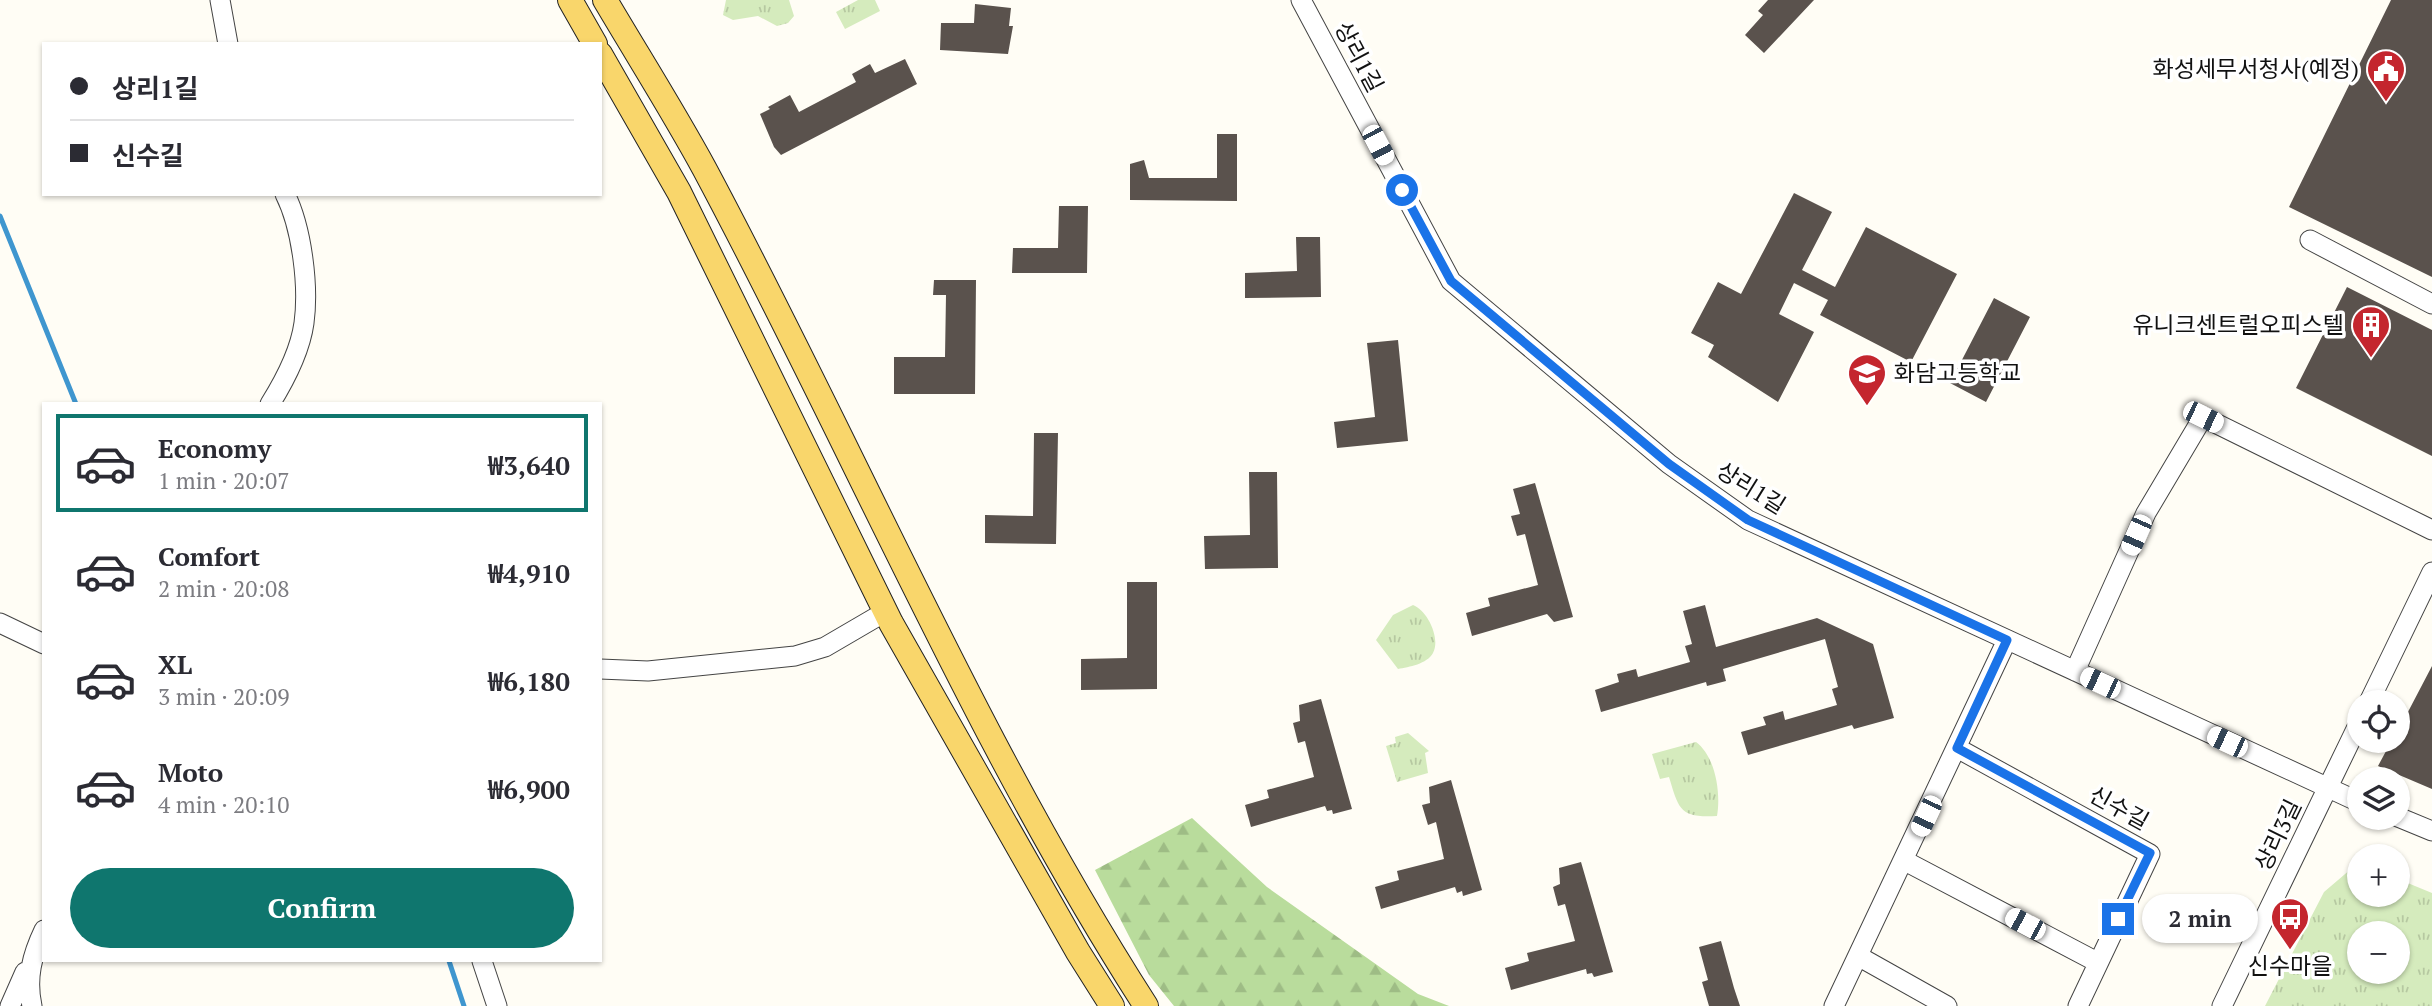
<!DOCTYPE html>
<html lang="en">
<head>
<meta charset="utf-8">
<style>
  body { margin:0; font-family:"PT Serif","Noto Sans KR",serif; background:#f7f7f7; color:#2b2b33; height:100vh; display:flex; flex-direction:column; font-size:26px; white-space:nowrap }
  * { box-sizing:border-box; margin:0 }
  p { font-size:23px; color:#7c7c81 }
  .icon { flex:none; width:38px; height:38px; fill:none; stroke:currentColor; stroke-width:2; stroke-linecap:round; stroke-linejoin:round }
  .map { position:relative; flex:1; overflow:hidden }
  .sheet { position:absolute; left:42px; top:402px; width:560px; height:560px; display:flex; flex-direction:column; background:#fff; border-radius:0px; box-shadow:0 2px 5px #0004 }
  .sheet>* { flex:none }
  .hud { position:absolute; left:42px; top:42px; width:560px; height:154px; border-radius:0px; box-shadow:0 2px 5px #0004; display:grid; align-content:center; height:154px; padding:0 28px; background:#fff }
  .buttons { position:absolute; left:2347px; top:690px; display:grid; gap:14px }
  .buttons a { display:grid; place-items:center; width:63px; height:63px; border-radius:50%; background:#fff; box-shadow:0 2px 5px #0004; font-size:35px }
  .end { position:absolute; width:32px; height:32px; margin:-16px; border:9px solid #1a73e8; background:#fff; box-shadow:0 0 0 4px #fff }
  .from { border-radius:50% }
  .bubble { position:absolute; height:49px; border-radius:24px; background:#fff; box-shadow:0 2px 5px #0004; font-size:23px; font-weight:700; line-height:49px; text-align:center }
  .car { position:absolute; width:21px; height:42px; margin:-21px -10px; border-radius:9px; box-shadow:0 0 5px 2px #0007; background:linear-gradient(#fff 24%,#345 0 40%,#fff 0 76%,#345 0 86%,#fff 0) }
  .hud b { display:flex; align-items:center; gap:24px; height:66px; font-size:26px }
  .hud b+b { border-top:2px solid #e1e1e2 }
  .hud i { width:18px; height:18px; background:#2b2b33 }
  ul { padding:12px 0 0; list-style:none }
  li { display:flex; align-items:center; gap:21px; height:98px; margin:0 14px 10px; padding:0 14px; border:4px solid transparent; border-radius:0px }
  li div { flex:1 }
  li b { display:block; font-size:26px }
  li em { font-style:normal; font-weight:700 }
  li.selected { border-color:#0f766e }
  li>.icon { width:63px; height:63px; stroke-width:1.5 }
  .button { display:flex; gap:14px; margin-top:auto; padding:14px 28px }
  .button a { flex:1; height:80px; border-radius:42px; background:#0f766e; color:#fff; font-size:28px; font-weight:700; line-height:80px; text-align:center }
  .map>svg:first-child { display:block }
</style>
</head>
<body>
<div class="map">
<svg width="2432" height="1006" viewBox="0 0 2432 1006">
  <defs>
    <pattern id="grass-tufts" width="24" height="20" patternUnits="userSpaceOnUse" patternTransform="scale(1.75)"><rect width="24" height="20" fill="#d5ebbd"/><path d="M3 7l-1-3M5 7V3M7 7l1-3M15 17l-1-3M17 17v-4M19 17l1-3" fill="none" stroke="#b6c8a1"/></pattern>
    <pattern id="forest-firs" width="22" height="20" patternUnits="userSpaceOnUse" patternTransform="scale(1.75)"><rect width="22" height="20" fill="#b9dc9c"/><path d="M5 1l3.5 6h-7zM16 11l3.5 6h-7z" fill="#9ebc85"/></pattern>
  </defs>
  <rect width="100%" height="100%" fill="#fffdf5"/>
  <path fill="url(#grass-tufts)" fill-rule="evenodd" d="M726 0H789L794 16 788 23 777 26 758 16 733 20 723 15Z
    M858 0H875L880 11 845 29 836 12Z
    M1413 605C1427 610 1441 638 1433 653 1427 664 1409 667 1398 669L1376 640 1393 615Z
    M1408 733 1429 751 1425 753 1428 773 1397 782 1386 746 1396 743 1395 737Z
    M1696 742C1716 757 1721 794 1717 816 1680 818 1679 810 1669 777L1660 779 1652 754Z
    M2358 863 2359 894H2398V879L2432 893V1006H2265L2324 892ZM2359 933H2398V971H2359Z"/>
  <path fill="url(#forest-firs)" d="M1192 818 1267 887 1418 994 1449 1006H1174L1149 975 1095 870Z"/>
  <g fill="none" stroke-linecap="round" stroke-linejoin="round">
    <path stroke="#3f96cf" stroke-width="5" d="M0 216 76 404
      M449 961 464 1006"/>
  </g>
  <path fill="#5a524d" d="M1768 0H1814L1764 53 1745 35 1763 15 1758 11Z
    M2391 0H2432V277L2289 207Z
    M975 4 1011 8 1009 26H1013L1008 54 940 50 941 23H974Z
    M905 59 917 84 781 155 774 147 760 114 770 109 768 107 790 95 799 112 856 82 852 74 870 64 875 73Z
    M1217 134H1237V201L1130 200V164L1144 160 1149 178H1217Z
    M1794 193 1832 212 1802 270 1835 287 1866 227 1957 274 1911 362 1820 315 1828 300 1794 283 1779 314 1814 332 1778 402 1708 357 1714 345 1691 333 1718 282 1741 294Z
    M1059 206H1088L1087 273H1012L1013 248H1058Z
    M1296 237H1320L1321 297 1245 298V273L1297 271Z
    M934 280H976L975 394H894V357H945L946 295H933Z
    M2347 287 2432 330V456L2296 388Z
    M1994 298 2030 317 1986 402 1950 383Z
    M1398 340 1408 441 1337 448 1334 422 1375 417 1367 343Z
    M1034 433H1058L1056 544 985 543V515L1033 516Z
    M1249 472H1277L1278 568 1205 569 1204 536 1250 535Z
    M1535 483 1573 617 1554 622 1547 614 1472 636 1466 613 1490 606 1488 598 1538 585 1525 534 1517 536 1511 516 1520 514 1513 489Z
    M1127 582H1157V689L1081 690V659L1127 658Z
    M1705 605 1716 647 1817 618 1873 644 1894 718 1854 729 1852 725 1748 755 1741 732 1766 725 1763 717 1783 711 1785 720 1837 705 1832 689 1838 687 1825 639 1723 669 1726 681 1707 686 1706 682 1601 712 1595 690 1619 682 1617 674 1636 669 1638 677 1690 662 1685 646 1692 644 1683 611Z
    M2432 666V789L2378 766 2392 740H2398V731Z
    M1321 699 1352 809 1333 814 1332 810 1327 811 1325 806 1251 827 1245 805 1269 798 1267 790 1314 777 1305 741 1298 743 1293 723 1300 721 1299 705Z
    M1451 780 1482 890 1463 896 1462 891 1457 893 1455 887 1381 909 1375 887 1399 880 1397 871 1444 859 1436 822 1428 825 1422 805 1430 803 1429 787Z
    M1581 862 1613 972 1594 977 1592 973 1587 974 1586 969 1511 990 1505 968 1529 961 1527 953 1575 941 1565 904 1558 906 1553 887 1560 884 1559 868Z
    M1721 941 1734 988 1740 1006H1709L1702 982 1708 980 1699 947Z"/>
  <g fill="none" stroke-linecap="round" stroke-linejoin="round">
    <defs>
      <path id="minor" d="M220 0 228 44
        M1301 0 1451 281 1669 464 1748 520 2359 802
        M2310 240 2432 304
        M270 404C285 380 300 352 304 323 309 286 302 228 285 194
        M0 623 44 644
        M600 669 648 671 795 656 825 647 885 612
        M2075 671 2146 513 2203 417 2432 530
        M2369 702 2432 572
        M1957 748 2150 854 2078 1006
        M2398 817 2432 831
        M1905 861 2097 962
        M1858 956 1947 1006
        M482 961 497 1006
        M10 1006 25 972
        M32 1006C26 978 32 955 44 930
        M1834 1006 2007 640
        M2222 1006 2359 723"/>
      <path id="major" d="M570 0 595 44
        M605 0C638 56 673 111 704 168 853 446 975 740 1146 1006
        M600 54 679 192 891 623 1078 952 1112 1006"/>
    </defs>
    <use href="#minor" stroke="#444" stroke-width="21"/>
    <use href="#major" stroke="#222" stroke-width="26"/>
    <use href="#minor" stroke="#fff" stroke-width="19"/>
    <use href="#major" stroke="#f9d66b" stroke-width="24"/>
  </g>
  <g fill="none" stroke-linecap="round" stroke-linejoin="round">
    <path stroke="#1a73e8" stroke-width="9" d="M1402 190 1451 281 1669 464 1748 520 2007 640 1957 748 2150 853 2118 919"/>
  </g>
  <defs>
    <symbol id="civic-pin" viewBox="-11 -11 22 30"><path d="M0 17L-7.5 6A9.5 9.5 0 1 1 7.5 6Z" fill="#c4262e" stroke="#fff"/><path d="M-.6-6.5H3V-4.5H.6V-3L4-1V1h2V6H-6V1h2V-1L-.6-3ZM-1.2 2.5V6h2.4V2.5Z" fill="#fff"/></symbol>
    <symbol id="building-pin" viewBox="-11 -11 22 30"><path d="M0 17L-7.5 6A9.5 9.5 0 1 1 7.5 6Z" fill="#c4262e" stroke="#fff"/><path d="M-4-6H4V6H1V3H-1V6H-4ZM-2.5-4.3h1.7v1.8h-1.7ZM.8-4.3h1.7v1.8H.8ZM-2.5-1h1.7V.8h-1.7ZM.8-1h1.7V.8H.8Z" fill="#fff"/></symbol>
    <symbol id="school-pin" viewBox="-11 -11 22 30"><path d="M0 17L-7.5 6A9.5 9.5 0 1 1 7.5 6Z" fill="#c4262e" stroke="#fff"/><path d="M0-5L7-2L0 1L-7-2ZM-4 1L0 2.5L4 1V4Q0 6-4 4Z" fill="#fff"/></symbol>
    <symbol id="bus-pin" viewBox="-11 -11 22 30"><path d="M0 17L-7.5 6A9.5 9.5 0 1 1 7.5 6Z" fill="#c4262e" stroke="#fff"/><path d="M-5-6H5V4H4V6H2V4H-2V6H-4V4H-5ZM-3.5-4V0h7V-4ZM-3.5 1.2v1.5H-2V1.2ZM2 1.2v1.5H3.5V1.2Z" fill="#fff"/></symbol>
  </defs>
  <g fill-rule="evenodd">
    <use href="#civic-pin" x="2364" y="47" width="44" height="60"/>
    <use href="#building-pin" x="2349" y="303" width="44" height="60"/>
    <use href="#school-pin" x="1845" y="351" width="44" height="60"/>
    <use href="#bus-pin" x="2268" y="895" width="44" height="60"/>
  </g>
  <g text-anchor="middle" stroke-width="7" stroke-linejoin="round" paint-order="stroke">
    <g font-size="23" fill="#111" stroke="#fff">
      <text transform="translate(1359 57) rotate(62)" y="8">상리1길</text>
      <text transform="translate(1751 488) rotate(32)" y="8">상리1길</text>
      <text transform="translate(2119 808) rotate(29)" y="8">신수길</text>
      <text transform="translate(2278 835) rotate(-64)" y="8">상리3길</text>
    </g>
    <g font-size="23" fill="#111" stroke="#fff" text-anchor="end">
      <text x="2359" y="77">화성세무서청사(예정)</text>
      <text x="2344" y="333">유니크센트럴오피스텔</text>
      <text x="1894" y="381" text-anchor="start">화담고등학교</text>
      <text x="2290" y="974" text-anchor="middle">신수마을</text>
    </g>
  </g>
</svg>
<div class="buttons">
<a><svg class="icon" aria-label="locate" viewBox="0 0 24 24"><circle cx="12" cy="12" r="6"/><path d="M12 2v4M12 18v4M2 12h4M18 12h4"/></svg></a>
<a><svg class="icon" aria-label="layers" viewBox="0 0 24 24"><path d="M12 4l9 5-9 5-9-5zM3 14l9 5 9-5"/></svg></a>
<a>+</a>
<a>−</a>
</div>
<i class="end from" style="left:1402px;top:190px"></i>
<i class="end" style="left:2118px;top:919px"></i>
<div class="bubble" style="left:2142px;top:894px;width:116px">2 min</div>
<i class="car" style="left:1378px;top:145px;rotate:152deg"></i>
<i class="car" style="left:2203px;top:417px;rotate:116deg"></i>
<i class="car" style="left:2136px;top:535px;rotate:204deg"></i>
<i class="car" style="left:2100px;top:683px;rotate:295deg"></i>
<i class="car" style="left:2227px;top:742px;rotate:295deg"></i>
<i class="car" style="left:1926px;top:816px;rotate:205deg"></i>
<i class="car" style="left:2025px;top:924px;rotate:298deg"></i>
<div class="hud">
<b><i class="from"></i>상리1길</b>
<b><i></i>신수길</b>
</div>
<section class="sheet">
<ul>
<li class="selected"><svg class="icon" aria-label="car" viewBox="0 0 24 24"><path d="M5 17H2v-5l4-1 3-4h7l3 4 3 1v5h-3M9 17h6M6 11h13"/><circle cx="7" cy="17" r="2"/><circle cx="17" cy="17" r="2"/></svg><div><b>Economy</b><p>1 min · 20:07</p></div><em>₩3,640</em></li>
<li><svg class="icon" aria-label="car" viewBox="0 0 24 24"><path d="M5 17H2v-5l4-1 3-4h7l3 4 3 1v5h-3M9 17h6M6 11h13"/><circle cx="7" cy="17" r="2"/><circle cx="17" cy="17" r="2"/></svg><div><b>Comfort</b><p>2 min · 20:08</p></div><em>₩4,910</em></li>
<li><svg class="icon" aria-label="car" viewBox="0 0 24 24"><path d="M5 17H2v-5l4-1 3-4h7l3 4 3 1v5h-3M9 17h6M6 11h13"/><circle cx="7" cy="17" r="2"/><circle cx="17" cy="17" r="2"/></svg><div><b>XL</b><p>3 min · 20:09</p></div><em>₩6,180</em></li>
<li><svg class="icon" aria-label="car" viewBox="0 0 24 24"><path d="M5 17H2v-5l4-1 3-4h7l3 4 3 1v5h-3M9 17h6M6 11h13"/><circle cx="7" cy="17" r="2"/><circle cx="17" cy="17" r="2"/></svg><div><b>Moto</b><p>4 min · 20:10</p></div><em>₩6,900</em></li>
</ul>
<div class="button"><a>Confirm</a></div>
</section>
</div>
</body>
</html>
